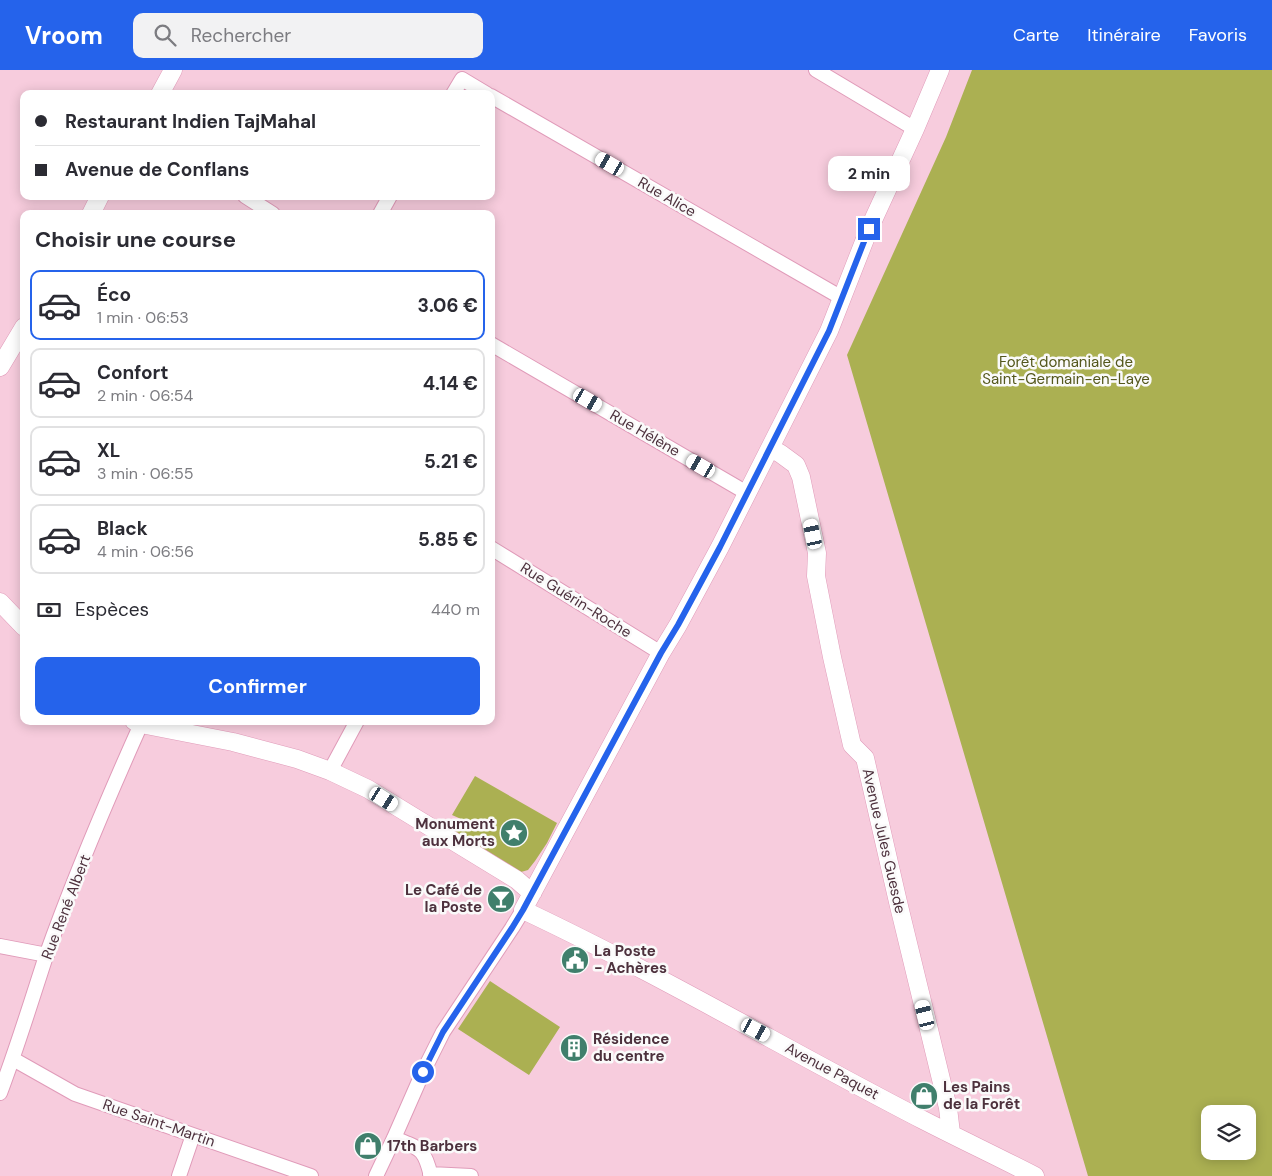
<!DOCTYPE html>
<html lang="fr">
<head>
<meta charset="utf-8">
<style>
  body { margin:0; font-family:"DM Sans",sans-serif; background:#f2f2f3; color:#2b2b33; height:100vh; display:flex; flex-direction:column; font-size:19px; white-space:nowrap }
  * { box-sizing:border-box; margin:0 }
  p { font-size:16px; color:#7c7c81 }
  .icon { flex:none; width:28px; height:28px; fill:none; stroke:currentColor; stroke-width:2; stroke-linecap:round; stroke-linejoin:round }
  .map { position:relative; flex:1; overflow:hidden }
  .panel { position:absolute; left:20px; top:140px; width:475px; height:515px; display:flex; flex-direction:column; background:#fff; border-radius:10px; box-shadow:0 2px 12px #0003 }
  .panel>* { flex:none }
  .banner { position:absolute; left:20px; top:20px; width:475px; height:110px; border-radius:10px; box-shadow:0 2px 12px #0003; display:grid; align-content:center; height:110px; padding:0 15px; background:#fff }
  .controls { position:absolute; left:1201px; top:1035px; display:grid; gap:10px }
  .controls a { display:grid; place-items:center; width:55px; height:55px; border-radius:10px; background:#fff; box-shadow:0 2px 12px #0003; font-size:25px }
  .end { position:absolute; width:22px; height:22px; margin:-11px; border:6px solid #2563eb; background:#fff; box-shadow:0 0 0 2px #fff }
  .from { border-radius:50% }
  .bubble { position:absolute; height:35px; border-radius:10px; background:#fff; box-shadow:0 2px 12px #0003; font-size:16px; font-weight:700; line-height:35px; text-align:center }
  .car { position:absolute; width:15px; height:30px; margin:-15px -8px; border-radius:6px; box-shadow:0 0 4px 1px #0007; background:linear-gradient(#fff 24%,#345 0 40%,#fff 0 76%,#345 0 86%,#fff 0) }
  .banner b { display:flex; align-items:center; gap:18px; height:48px; font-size:19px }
  .banner b+b { border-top:1px solid #e1e1e2 }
  .banner i { width:12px; height:12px; background:#2b2b33 }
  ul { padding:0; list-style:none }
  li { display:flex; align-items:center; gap:15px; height:70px; margin:0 10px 8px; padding:0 5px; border:2px solid #e1e1e2; border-radius:10px }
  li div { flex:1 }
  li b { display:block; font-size:19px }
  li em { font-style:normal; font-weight:700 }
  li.active { border-color:#2563eb }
  li>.icon { width:45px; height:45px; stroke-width:1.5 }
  h2 { padding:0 15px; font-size:22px; line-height:60px }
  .pay { display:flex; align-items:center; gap:12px; height:55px; padding:0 15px; font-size:19px }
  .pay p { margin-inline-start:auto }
  .button { display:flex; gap:10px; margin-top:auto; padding:10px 15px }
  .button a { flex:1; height:58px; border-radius:10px; background:#2563eb; color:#fff; font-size:20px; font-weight:700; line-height:58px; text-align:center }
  header { display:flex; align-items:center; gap:30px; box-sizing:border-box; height:70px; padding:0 25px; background:#2563eb; color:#fff }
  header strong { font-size:24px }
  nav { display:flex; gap:28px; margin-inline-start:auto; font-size:18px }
  .search { width:350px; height:45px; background:#f2f2f3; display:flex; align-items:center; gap:12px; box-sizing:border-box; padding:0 18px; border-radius:10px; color:#7c7c81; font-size:19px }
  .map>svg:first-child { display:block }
</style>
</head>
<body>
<header>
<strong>Vroom</strong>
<div class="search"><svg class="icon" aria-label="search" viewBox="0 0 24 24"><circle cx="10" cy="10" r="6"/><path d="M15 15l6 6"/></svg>Rechercher</div>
<nav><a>Carte</a><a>Itinéraire</a><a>Favoris</a></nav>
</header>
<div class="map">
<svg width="1272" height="1106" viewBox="0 0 1272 1106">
  <rect width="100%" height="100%" fill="#f7ccdd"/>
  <path fill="#abb052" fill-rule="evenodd" d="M972 0H1272V1106H1088L847 285 946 67ZM1210 1044H1248V1081H1210Z
    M475 706 557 753 547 773 535 791 528 800 521 802 455 761 461 749 452 745Z
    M490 911 560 957 529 1005 458 959Z"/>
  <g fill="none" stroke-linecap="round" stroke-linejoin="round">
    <defs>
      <path id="minor" d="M816 0 915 59
        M453 24 462 9 487 24
        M491 26 842 228
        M245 126 273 144
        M380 144 390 126
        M491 274 747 423
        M491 478 661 583
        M330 701 357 651
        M0 876 47 885
        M13 989 75 1024 311 1106
        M0 1023C17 978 31 932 46 886 74 807 107 730 141 654
        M394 1068C420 1079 424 1077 431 1106
        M430 1104 471 1106
        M179 1106 193 1065
        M376 1106 394 1068 423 1002 443 962 512 858 523 840"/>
      <path id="tertiary" d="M940 0 915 59 869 159 829 261 720 477 678 555 661 583 523 840C659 904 789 981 923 1050 960 1069 998 1087 1035 1106
        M160 24 173 0
        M91 144 100 126
        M0 297 24 257
        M771 378 781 384 796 395 801 407 817 483 816 506 832 587 852 675 865 688 898 832 948 1038 951 1063
        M0 532 24 557
        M134 651 141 654 233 672 297 689 330 701 368 719 517 810 525 817 533 822"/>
    </defs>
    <use href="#minor" stroke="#e09bb9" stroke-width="16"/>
    <use href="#tertiary" stroke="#e09bb9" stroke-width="19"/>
    <use href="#minor" stroke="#fff" stroke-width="14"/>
    <use href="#tertiary" stroke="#fff" stroke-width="18"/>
  </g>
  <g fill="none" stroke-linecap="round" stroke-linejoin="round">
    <path stroke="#2563eb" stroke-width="6" d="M423 1002 443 962 512 858 523 840 661 583 678 555 720 477 829 261 869 159"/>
  </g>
  <defs>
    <symbol id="sight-disc" viewBox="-11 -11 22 22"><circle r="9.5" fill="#407f6c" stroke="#fafafa"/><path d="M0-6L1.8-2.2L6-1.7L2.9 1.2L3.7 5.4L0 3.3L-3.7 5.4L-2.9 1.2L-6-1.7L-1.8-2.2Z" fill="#fff"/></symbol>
    <symbol id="bar-disc" viewBox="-11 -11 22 22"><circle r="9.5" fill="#407f6c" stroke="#fafafa"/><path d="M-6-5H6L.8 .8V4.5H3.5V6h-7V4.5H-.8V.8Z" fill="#fff"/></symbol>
    <symbol id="civic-disc" viewBox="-11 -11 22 22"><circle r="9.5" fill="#407f6c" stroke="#fafafa"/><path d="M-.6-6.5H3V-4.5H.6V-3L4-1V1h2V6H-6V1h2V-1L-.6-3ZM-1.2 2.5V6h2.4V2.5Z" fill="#fff"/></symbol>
    <symbol id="building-disc" viewBox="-11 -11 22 22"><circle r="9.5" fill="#407f6c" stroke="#fafafa"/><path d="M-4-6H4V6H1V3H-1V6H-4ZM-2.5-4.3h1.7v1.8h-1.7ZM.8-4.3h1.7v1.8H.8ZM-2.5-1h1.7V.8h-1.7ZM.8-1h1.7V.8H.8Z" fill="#fff"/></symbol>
    <symbol id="shop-disc" viewBox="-11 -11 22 22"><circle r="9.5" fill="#407f6c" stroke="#fafafa"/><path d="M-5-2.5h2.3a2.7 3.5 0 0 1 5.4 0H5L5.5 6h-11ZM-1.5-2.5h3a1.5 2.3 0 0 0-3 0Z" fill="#fff"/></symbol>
  </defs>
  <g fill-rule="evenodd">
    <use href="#sight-disc" x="498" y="747" width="32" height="32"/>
    <use href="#bar-disc" x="485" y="813" width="32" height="32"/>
    <use href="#civic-disc" x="559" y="874" width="32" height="32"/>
    <use href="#building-disc" x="558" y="962" width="32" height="32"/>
    <use href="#shop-disc" x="908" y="1010" width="32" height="32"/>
    <use href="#shop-disc" x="352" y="1060" width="32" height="32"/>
  </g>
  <g text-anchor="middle" stroke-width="5" stroke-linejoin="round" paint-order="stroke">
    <g font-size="15" fill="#4d313d" stroke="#fafafa">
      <text transform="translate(667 127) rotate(30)" y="5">Rue Alice</text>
      <text transform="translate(645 363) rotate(30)" y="5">Rue Hélène</text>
      <text transform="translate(576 530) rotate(32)" y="5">Rue Guérin-Roche</text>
      <text transform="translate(884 771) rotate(77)" y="5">Avenue Jules Guesde</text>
      <text transform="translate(66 837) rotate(-69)" y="5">Rue René Albert</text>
      <text transform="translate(832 1001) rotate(28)" y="5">Avenue Paquet</text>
      <text transform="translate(159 1053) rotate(19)" y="5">Rue Saint-Martin</text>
    </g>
    <g font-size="15" fill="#54571c" stroke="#fafafa">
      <text x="1066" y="297">Forêt domaniale de<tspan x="1066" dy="17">Saint-Germain-en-Laye</tspan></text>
    </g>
    <g font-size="15" font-weight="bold" fill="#4d313d" stroke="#fafafa" text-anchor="start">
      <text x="495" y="759" text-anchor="end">Monument<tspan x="495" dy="17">aux Morts</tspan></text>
      <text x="482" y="825" text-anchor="end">Le Café de<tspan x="482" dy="17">la Poste</tspan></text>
      <text x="594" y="886">La Poste<tspan x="594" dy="17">- Achères</tspan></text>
      <text x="593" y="974">Résidence<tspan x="593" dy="17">du centre</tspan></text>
      <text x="943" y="1022">Les Pains<tspan x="943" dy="17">de la Forêt</tspan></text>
      <text x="387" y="1081">17th Barbers</text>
    </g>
  </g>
</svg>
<div class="controls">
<a><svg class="icon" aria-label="layers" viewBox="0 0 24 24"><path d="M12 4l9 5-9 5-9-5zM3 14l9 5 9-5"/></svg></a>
</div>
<i class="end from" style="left:423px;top:1002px"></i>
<i class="end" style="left:869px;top:159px"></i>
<div class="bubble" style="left:828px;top:86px;width:82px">2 min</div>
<i class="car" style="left:610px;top:94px;rotate:300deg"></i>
<i class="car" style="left:588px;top:330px;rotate:120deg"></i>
<i class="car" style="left:701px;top:396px;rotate:300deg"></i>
<i class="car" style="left:813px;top:464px;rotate:348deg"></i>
<i class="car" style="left:384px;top:729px;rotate:122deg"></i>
<i class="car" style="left:925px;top:945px;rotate:346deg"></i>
<i class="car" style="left:756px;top:960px;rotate:118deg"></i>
<div class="banner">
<b><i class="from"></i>Restaurant Indien TajMahal</b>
<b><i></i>Avenue de Conflans</b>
</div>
<section class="panel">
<h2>Choisir une course</h2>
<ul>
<li class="active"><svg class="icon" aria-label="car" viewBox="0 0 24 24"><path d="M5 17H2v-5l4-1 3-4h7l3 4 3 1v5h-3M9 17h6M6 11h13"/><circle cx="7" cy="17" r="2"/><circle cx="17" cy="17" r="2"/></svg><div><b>Éco</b><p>1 min · 06:53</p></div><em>3.06 €</em></li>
<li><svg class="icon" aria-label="car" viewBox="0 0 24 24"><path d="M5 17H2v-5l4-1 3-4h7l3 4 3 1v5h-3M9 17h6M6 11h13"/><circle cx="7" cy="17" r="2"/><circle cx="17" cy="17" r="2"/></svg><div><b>Confort</b><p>2 min · 06:54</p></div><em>4.14 €</em></li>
<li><svg class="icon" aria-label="car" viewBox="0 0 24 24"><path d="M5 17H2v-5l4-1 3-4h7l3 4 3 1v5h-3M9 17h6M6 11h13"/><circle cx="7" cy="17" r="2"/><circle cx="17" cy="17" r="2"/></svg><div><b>XL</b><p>3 min · 06:55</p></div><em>5.21 €</em></li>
<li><svg class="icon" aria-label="car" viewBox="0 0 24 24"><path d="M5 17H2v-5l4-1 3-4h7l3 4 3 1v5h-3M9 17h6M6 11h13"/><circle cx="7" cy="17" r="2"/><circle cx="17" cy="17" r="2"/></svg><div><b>Black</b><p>4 min · 06:56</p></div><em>5.85 €</em></li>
</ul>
<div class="pay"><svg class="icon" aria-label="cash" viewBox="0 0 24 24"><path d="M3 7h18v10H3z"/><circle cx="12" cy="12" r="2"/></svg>Espèces<p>440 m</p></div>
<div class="button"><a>Confirmer</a></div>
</section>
</div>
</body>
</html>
